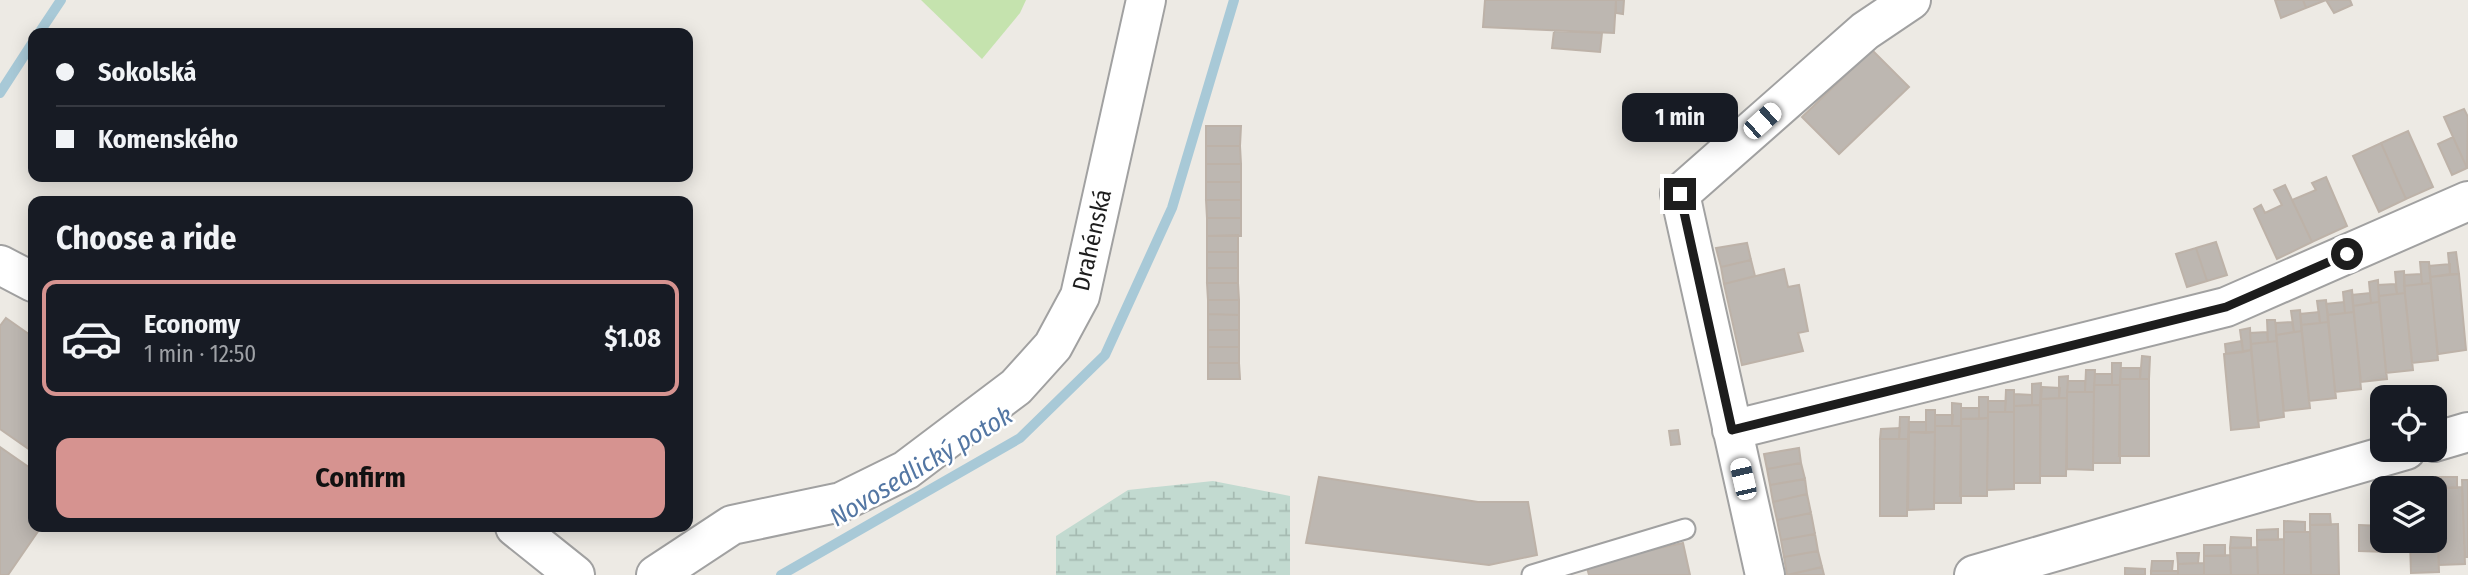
<!DOCTYPE html>
<html lang="en">
<head>
<meta charset="utf-8">
<style>
  body { margin:0; font-family:"Fira Sans Condensed",sans-serif; background:#20242c; color:#f1f3f6; height:100vh; display:flex; flex-direction:column; font-size:26px; white-space:nowrap }
  * { box-sizing:border-box; margin:0 }
  p { font-size:23px; color:#9ea1a6 }
  .icon { flex:none; width:38px; height:38px; fill:none; stroke:currentColor; stroke-width:2; stroke-linecap:round; stroke-linejoin:round }
  .map { position:relative; flex:1; overflow:hidden }
  .details { position:absolute; left:28px; top:196px; width:665px; height:336px; display:flex; flex-direction:column; background:#171b24; border-radius:14px; box-shadow:0 4px 18px #0003 }
  .details>* { flex:none }
  .hud { position:absolute; left:28px; top:28px; width:665px; height:154px; border-radius:14px; box-shadow:0 4px 18px #0003; display:grid; align-content:center; height:154px; padding:0 28px; background:#171b24 }
  .tools { position:absolute; left:2370px; top:385px; display:grid; gap:14px }
  .tools a { display:grid; place-items:center; width:77px; height:77px; border-radius:14px; background:#171b24; box-shadow:0 4px 18px #0003; font-size:35px }
  .end { position:absolute; width:32px; height:32px; margin:-16px; border:9px solid #1d1d1d; background:#fff; box-shadow:0 0 0 4px #fff }
  .from { border-radius:50% }
  .bubble { position:absolute; height:49px; border-radius:14px; background:#171b24; box-shadow:0 4px 18px #0003; font-size:23px; font-weight:700; line-height:49px; text-align:center }
  .car { position:absolute; width:21px; height:42px; margin:-21px -10px; border-radius:9px; box-shadow:0 0 5px 2px #0007; background:linear-gradient(#fff 24%,#345 0 40%,#fff 0 76%,#345 0 86%,#fff 0) }
  .hud b { display:flex; align-items:center; gap:24px; height:66px; font-size:26px }
  .hud b+b { border-top:2px solid #363941 }
  .hud i { width:18px; height:18px; background:#f1f3f6 }
  ul { padding:0; list-style:none }
  li { display:flex; align-items:center; gap:21px; height:116px; margin:0 14px 10px; padding:0 14px; border:4px solid transparent; border-radius:14px }
  li div { flex:1 }
  li b { display:block; font-size:26px }
  li em { font-style:normal; font-weight:700 }
  li.active { border-color:#d69390 }
  li>.icon { width:63px; height:63px; stroke-width:1.5 }
  h2 { padding:0 28px; font-size:32px; line-height:84px }
  .action { display:flex; gap:14px; margin-top:auto; padding:14px 28px }
  .action a { flex:1; height:80px; border-radius:14px; background:#d69390; color:#111; font-size:28px; font-weight:700; line-height:80px; text-align:center }
  .map>svg:first-child { display:block }
</style>
</head>
<body>
<div class="map">
<svg width="2468" height="575" viewBox="0 0 2468 575">
  <defs>
    <pattern id="wetland-marsh" width="20" height="14" patternUnits="userSpaceOnUse" patternTransform="scale(1.75)"><rect width="20" height="14" fill="#c2dad0"/><path d="M1 5h8M5 5V1M11 12h8M15 12V8" fill="none" stroke="#a6bbb2"/></pattern>
  </defs>
  <rect width="100%" height="100%" fill="#edeae4"/>
  <path fill="url(#wetland-marsh)" d="M1213 481 1290 496V575H1056V536L1128 490Z"/>
  <path fill="#c5e3ae" d="M921 0H1026L1020 13 982 59Z"/>
  <g fill="none" stroke-linecap="round" stroke-linejoin="round">
    <path stroke="#a8c9d7" stroke-width="10" d="M39 33 61 0
      M0 93 33 42
      M781 575 1020 438 1105 355 1172 208 1234 0"/>
  </g>
  <path fill="#bdb7b1" stroke="#bdb2a8" stroke-width="2" d="M1485 0H1616L1614 33 1483 27Z
    M1616 0H1624L1623 14 1616 13Z
    M2275 0H2303L2306 8 2281 18Z
    M2303 0H2326L2306 8Z
    M2326 0H2350L2352 5 2334 13Z
    M1554 31 1602 33 1600 52 1552 48Z
    M1872 50 1909 87 1839 154 1802 117Z
    M2464 109 2468 117 2467 168 2444 117Z
    M1206 126H1241L1240 146H1206Z
    M2408 131 2433 187 2406 199 2381 143Z
    M2453 137 2467 168 2452 175 2438 144Z
    M2381 143 2406 199 2379 212 2353 156Z
    M1206 146H1240L1241 164H1206Z
    M1206 164H1241V182H1206Z
    M2326 177 2347 226 2312 242 2292 200 2316 190 2312 183Z
    M1206 182H1241V200H1206Z
    M2285 185 2312 242 2277 259 2254 209 2261 205 2265 213 2282 205 2274 190Z
    M1206 200H1241V218H1207Z
    M1207 218H1241V236H1207Z
    M1238 235V252H1207V236Z
    M2216 242 2227 275 2207 281 2196 248Z
    M1747 243 1751 260 1721 267 1716 248Z
    M2196 248 2207 281 2187 287 2176 254Z
    M1207 252H1238V268H1207Z
    M2456 252 2459 274H2450L2448 253Z
    M1751 260 1755 276 1724 284 1721 267Z
    M2420 262H2429L2431 283 2422 284Z
    M2450 264V274L2430 277 2429 266Z
    M1207 268H1238V283H1207Z
    M1784 269 1788 287 1799 285 1808 331 1798 333 1803 351 1742 365 1724 284Z
    M2404 271 2405 293 2397 294 2395 272Z
    M2421 274 2422 284 2404 286V275Z
    M2459 274 2466 350 2438 354 2430 277Z
    M2378 280 2379 302 2371 303 2369 282Z
    M1207 283H1238L1239 300H1208Z
    M2431 283 2438 360 2412 363 2404 286Z
    M2395 284 2397 294 2379 296 2378 285Z
    M2352 290 2354 312 2345 313 2343 292Z
    M2370 293 2371 303 2353 306 2352 295Z
    M2405 293 2413 370 2386 373 2379 296Z
    M1208 300H1239V315L1208 314Z
    M2326 300 2328 322 2320 323 2317 301Z
    M2344 302 2345 313 2328 315 2326 304Z
    M2379 302 2387 379 2361 382 2353 306Z
    M2300 310 2302 331 2294 332 2291 311Z
    M2319 312 2320 323 2301 325 2300 314Z
    M2354 312 2361 389 2335 392 2328 315Z
    M1208 314 1239 315V330H1208Z
    M6 318 33 337V452L0 429V326Z
    M2267 320H2275L2277 341 2268 342Z
    M2292 322 2294 332 2276 335V323Z
    M2328 322 2336 398 2309 401 2301 325Z
    M2250 328 2251 350 2243 352 2240 330Z
    M1208 330H1239V347H1208Z
    M2302 331 2310 408 2284 411 2276 335Z
    M2267 332 2268 342 2251 344 2250 333Z
    M2242 341 2243 352 2226 354 2225 344Z
    M2277 341 2284 417 2258 421 2251 344Z
    M1208 347H1239V363H1208Z
    M2251 350 2259 427 2231 430 2224 354Z
    M2142 356 2150 357 2149 379H2140Z
    M1208 363H1239L1240 379H1208Z
    M2112 363H2121L2120 385H2112Z
    M2121 368H2140V379H2120Z
    M2086 370H2095L2094 392H2085Z
    M2095 374H2112V385H2094Z
    M2068 376 2067 398H2059V377Z
    M2120 379H2149V456H2119Z
    M2068 381H2085V392H2067Z
    M2041 383 2040 405H2032V384Z
    M2094 385H2120V463H2093Z
    M2042 387 2060 388 2059 398 2041 399Z
    M2006 390H2014V412H2005Z
    M2067 392H2094L2093 470 2067 469Z
    M2014 394 2032 395V405L2014 406Z
    M1979 397H1988V418L1979 419Z
    M2067 398 2066 476H2040L2041 399Z
    M1988 401H2006L2005 412H1988Z
    M1952 403 1961 404V426H1952Z
    M2040 405V483H2014V406Z
    M1961 408H1979V419H1961Z
    M1926 410H1935V432L1926 433Z
    M1988 412H2014V489L1987 490Z
    M1935 415H1953L1952 426H1935Z
    M1900 417H1909L1908 439H1899Z
    M1988 418 1987 496H1960L1961 419Z
    M1909 422H1926V433L1909 432Z
    M1935 426H1961V503H1934Z
    M1900 428 1899 439H1880L1881 429Z
    M1678 430 1680 444 1671 445 1669 431Z
    M1909 432H1935L1934 509 1908 510Z
    M1880 439H1908L1907 516H1880Z
    M0 447 33 470V527H41L8 575H0Z
    M1799 448 1801 463 1767 469 1764 454Z
    M1801 463 1805 479 1770 485 1767 469Z
    M1319 477 1478 502H1528L1537 555 1489 565 1306 543Z
    M2436 477H2457V488H2436Z
    M1805 479 1807 494 1773 502 1770 485Z
    M2462 480H2468V557H2465Z
    M2462 487 2465 564 2439 565 2436 488Z
    M1807 494 1811 513 1777 520 1773 502Z
    M2434 495H2436L2439 572 2411 573 2410 541H2434Z
    M1811 513 1815 534 1781 540 1777 520Z
    M2310 514H2330L2331 525H2310Z
    M2284 521 2305 522V532H2284Z
    M2338 524 2339 575H2311L2310 525Z
    M2359 525 2382 526V541H2388V552L2359 551Z
    M2278 529V540H2257V530Z
    M2284 532H2310L2311 575H2284Z
    M1815 534 1818 551 1784 557 1781 540Z
    M2231 537 2251 538V548H2230Z
    M2284 539V575H2258L2257 540Z
    M1683 543 1690 575H1589L1586 564Z
    M2204 545H2225V556H2204Z
    M2257 547 2258 575H2231L2230 548Z
    M1818 551 1822 567 1787 575 1784 557Z
    M2177 553H2199L2198 563 2178 564Z
    M2230 555 2231 575H2204V556Z
    M2152 561H2173L2172 571H2151Z
    M2204 563V575H2178V564Z
    M1822 567 1824 575H1788Z
    M2125 568 2145 569V575H2125Z
    M2151 571H2178V575H2151Z"/>
  <g fill="none" stroke-linecap="round" stroke-linejoin="round">
    <defs>
      <path id="service" d="M1532 575 1685 529"/>
      <path id="minor" d="M0 265 33 282
        M1732 430 2226 307 2468 201
        M2434 442 2468 432
        M515 527 575 575
        M656 575 732 525 841 502 906 470 1016 387 1053 346 1080 296 1146 0
        M1765 575 1680 194 1865 31 1911 0
        M1974 575 2406 450"/>
    </defs>
    <use href="#service" stroke="#a1a1a1" stroke-width="23"/>
    <use href="#minor" stroke="#a1a1a1" stroke-width="42"/>
    <use href="#service" stroke="#fff" stroke-width="19"/>
    <use href="#minor" stroke="#fff" stroke-width="38"/>
  </g>
  <g fill="none" stroke-linecap="round" stroke-linejoin="round">
    <path stroke="#1d1d1d" stroke-width="9" d="M1680 194 1732 430 2226 307 2347 254"/>
  </g>
  <g text-anchor="middle" stroke-width="5" stroke-linejoin="round" paint-order="stroke">
    <g font-size="24" fill="#1d1d1d" stroke="#fff">
      <text transform="translate(1092 240) rotate(-77)" y="8">Drahénská</text>
    </g>
    <g font-size="26" font-style="italic" fill="#5376a3" stroke="#fff">
      <text transform="translate(921 466) rotate(-31)" y="9">Novosedlický potok</text>
    </g>
  </g>
</svg>
<div class="tools">
<a><svg class="icon" aria-label="locate" viewBox="0 0 24 24"><circle cx="12" cy="12" r="6"/><path d="M12 2v4M12 18v4M2 12h4M18 12h4"/></svg></a>
<a><svg class="icon" aria-label="layers" viewBox="0 0 24 24"><path d="M12 4l9 5-9 5-9-5zM3 14l9 5 9-5"/></svg></a>
</div>
<i class="end from" style="left:2347px;top:254px"></i>
<i class="end" style="left:1680px;top:194px"></i>
<div class="bubble" style="left:1622px;top:93px;width:116px">1 min</div>
<i class="car" style="left:1762px;top:121px;rotate:48deg"></i>
<i class="car" style="left:1743px;top:479px;rotate:347deg"></i>
<div class="hud">
<b><i class="from"></i>Sokolská</b>
<b><i></i>Komenského</b>
</div>
<section class="details">
<h2>Choose a ride</h2>
<ul>
<li class="active"><svg class="icon" aria-label="car" viewBox="0 0 24 24"><path d="M5 17H2v-5l4-1 3-4h7l3 4 3 1v5h-3M9 17h6M6 11h13"/><circle cx="7" cy="17" r="2"/><circle cx="17" cy="17" r="2"/></svg><div><b>Economy</b><p>1 min · 12:50</p></div><em>$1.08</em></li>
</ul>
<div class="action"><a>Confirm</a></div>
</section>
</div>
</body>
</html>
